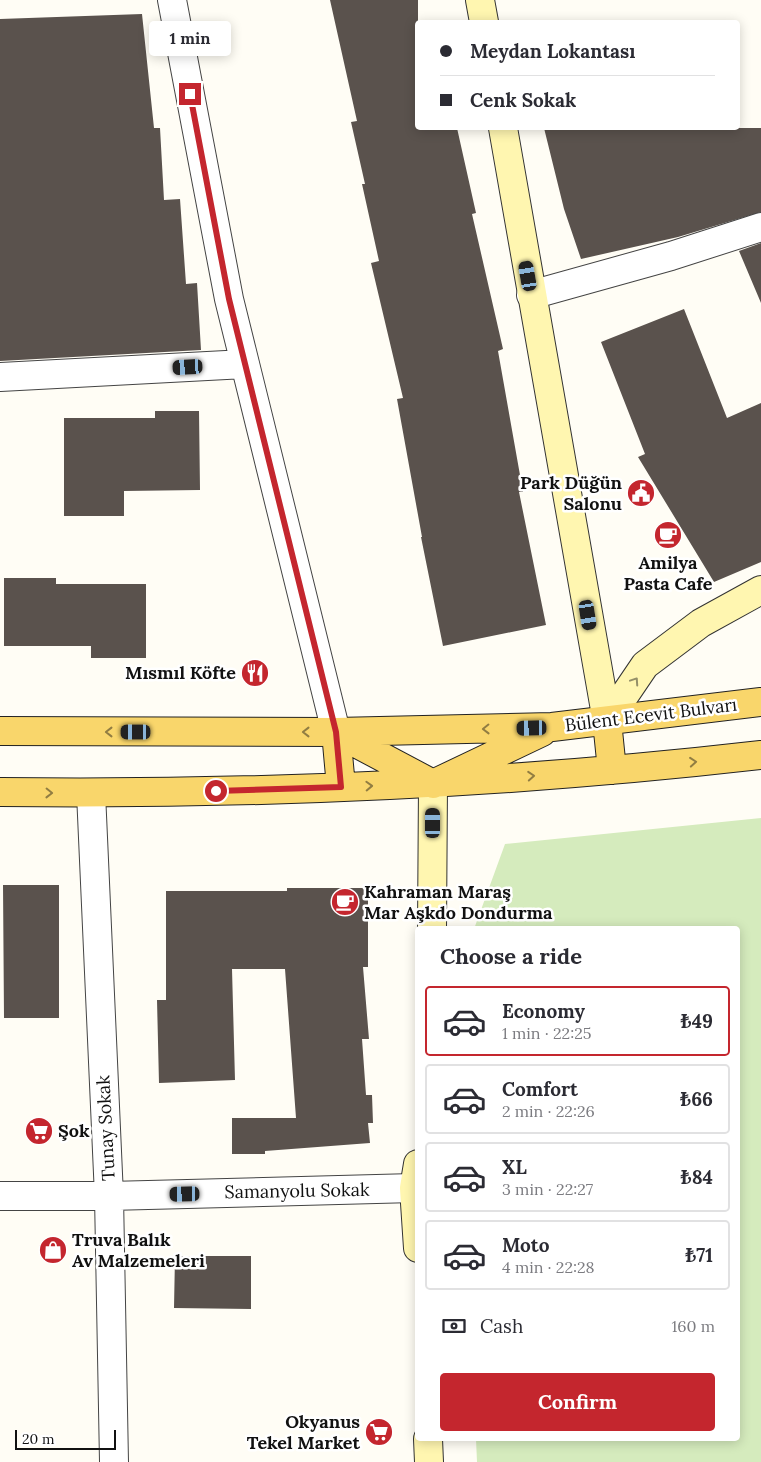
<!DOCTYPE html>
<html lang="en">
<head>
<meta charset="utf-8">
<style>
  body { margin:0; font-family:Lora,serif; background:#f7f7f7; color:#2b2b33; height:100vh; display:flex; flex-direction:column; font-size:19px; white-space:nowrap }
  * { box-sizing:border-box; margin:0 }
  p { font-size:16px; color:#7c7c81 }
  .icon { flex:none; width:28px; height:28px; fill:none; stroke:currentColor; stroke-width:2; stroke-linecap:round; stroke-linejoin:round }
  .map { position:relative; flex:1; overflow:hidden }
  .details { position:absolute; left:415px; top:926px; width:325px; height:515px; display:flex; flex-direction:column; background:#fff; border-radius:5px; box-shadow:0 2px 12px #0003 }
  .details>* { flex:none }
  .guide { position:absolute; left:415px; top:20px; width:325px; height:110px; border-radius:5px; box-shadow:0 2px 12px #0003; display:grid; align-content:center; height:110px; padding:0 25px; background:#fff }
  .scale { position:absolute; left:15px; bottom:12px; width:101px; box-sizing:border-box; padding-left:5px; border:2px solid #111; border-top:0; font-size:14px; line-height:18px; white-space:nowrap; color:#111; -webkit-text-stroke:4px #fff; paint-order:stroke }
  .end { position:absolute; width:22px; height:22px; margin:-11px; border:6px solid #c4262e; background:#fff; box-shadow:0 0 0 2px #fff }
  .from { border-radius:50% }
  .bubble { position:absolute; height:35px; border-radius:5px; background:#fff; box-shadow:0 2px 12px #0003; font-size:16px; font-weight:700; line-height:35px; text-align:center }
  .car { position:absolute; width:15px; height:30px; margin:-15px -8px; border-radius:6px; box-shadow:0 0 4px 1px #0007; background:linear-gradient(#222 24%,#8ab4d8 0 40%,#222 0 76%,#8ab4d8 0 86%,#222 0) }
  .guide b { display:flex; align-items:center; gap:18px; height:48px; font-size:19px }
  .guide b+b { border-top:1px solid #e1e1e2 }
  .guide i { width:12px; height:12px; background:#2b2b33 }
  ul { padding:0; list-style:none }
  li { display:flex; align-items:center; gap:15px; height:70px; margin:0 10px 8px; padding:0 15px; border:2px solid #e1e1e2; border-radius:5px }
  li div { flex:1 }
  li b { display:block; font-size:19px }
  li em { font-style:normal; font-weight:700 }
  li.current { border-color:#c4262e }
  li>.icon { width:45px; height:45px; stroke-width:1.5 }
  h2 { padding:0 25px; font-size:22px; line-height:60px }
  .pay { display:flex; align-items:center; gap:12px; height:55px; padding:0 25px; font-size:19px }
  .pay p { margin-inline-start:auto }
  .primary-button { display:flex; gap:10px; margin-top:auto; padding:10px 25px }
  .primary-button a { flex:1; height:58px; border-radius:5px; background:#c4262e; color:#fff; font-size:20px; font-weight:700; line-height:58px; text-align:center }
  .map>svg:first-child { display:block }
</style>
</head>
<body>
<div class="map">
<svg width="761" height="1462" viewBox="0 0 761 1462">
  <rect width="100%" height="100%" fill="#fffdf5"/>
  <path fill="#d5ebbd" d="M761 818V1462H477L476 1439H738V929H474L505 844Z"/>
  <path fill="#5a524d" d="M330 0H418V128H457L476 213 472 214 503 349 498 351 523 492H519L546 625 443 646 421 537H422L397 399 403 398 371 263 379 261 362 184H365L351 122 357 121Z
    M142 14 154 128H160L164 200 180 199 186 284 197 283 201 350 0 361V19Z
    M544 128H761V212L678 237 581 259 564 209Z
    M761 243V303L739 251Z
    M684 309 727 418 761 403V562L714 582 638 457 645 454 601 342Z
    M155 411H199L200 490 124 491V516H64V418H155Z
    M4 578H56V584H146V658H91V646H4Z
    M3 885H59V1018H4Z
    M287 888H368V967H363L369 1039H362L366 1095H372L373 1123H368L370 1143 265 1151V1154H232V1118H296L285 969H232L235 1080 159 1083 157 1000H166V891H287Z
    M175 1256H251V1309L174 1308Z"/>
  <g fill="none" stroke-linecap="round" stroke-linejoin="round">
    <defs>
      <path id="street" d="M172 0 229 299 336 732
        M531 295 671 256 761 227
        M0 377 245 364
        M91 793 109 1196 114 1462
        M0 1196H109L414 1188"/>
      <path id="secondary" d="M480 0 484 22
        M503 128 607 721
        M607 721 645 665 701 623 761 590
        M432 929 433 784
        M418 1164 414 1188 418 1248
        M428 1439 429 1462"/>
      <path id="primary" d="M607 721 612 770
        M0 731 336 732 552 727 761 702
        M336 732 341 787
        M337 733 433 784 542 732
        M0 792C254 795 508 784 761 755"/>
    </defs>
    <use href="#street" stroke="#444" stroke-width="30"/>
    <use href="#secondary" stroke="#333" stroke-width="30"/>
    <use href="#primary" stroke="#222" stroke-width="30"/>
    <use href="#street" stroke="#fff" stroke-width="28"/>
    <use href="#secondary" stroke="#fff6b0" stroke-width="28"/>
    <use href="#primary" stroke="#f9d66b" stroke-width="28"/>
  </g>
  <defs><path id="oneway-chevron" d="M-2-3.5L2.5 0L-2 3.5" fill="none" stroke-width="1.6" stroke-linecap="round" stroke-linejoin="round" transform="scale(1.25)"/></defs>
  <use stroke="#948f68" href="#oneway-chevron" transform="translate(635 681) rotate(-56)"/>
  <g stroke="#917d42">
    <use href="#oneway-chevron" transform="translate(486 729) rotate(179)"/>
    <use href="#oneway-chevron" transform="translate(109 732) rotate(-180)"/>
    <use href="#oneway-chevron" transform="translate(306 732) rotate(180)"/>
    <use href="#oneway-chevron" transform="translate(693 762) rotate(-5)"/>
    <use href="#oneway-chevron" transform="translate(531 776) rotate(-4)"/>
    <use href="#oneway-chevron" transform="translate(369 786) rotate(-2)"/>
    <use href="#oneway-chevron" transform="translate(49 793) rotate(1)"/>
  </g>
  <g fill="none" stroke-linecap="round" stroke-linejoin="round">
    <path stroke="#c4262e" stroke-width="6" d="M190 94 229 299 336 732 341 787 216 791"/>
  </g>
  <defs>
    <symbol id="civic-disc" viewBox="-11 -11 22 22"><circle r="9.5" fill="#c4262e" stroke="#fff"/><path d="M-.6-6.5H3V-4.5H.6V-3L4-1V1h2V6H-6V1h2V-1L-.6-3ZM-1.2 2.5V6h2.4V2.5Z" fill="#fff"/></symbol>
    <symbol id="cafe-disc" viewBox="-11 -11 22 22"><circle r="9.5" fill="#c4262e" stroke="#fff"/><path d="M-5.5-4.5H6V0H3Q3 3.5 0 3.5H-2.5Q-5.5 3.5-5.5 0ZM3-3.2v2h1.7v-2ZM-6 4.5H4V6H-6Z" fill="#fff"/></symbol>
    <symbol id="restaurant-disc" viewBox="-11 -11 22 22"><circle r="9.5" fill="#c4262e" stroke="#fff"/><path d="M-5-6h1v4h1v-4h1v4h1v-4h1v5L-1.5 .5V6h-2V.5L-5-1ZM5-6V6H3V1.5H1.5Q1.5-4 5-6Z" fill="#fff"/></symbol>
    <symbol id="supermarket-disc" viewBox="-11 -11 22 22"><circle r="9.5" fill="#c4262e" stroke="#fff"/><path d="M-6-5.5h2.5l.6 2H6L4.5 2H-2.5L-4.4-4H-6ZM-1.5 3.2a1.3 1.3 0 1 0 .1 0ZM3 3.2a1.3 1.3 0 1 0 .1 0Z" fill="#fff"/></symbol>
    <symbol id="shop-disc" viewBox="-11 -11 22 22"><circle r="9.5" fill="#c4262e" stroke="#fff"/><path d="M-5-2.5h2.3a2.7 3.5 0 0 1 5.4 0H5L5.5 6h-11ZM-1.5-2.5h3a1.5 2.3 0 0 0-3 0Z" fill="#fff"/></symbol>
  </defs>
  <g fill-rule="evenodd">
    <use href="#civic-disc" x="625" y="477" width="32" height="32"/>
    <use href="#cafe-disc" x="652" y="519" width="32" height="32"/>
    <use href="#restaurant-disc" x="239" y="657" width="32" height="32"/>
    <use href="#cafe-disc" x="329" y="886" width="32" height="32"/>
    <use href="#supermarket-disc" x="23" y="1115" width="32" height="32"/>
    <use href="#shop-disc" x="37" y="1234" width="32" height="32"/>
    <use href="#supermarket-disc" x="363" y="1416" width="32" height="32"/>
  </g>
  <g text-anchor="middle" stroke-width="5" stroke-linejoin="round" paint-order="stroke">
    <g font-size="18" font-weight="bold" fill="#111" stroke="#fff" text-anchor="end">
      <text x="622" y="489">Park Düğün<tspan x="622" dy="21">Salonu</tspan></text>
      <text x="668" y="569" text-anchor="middle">Amilya<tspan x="668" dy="21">Pasta Cafe</tspan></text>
      <text x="236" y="679">Mısmıl Köfte</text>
      <text x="364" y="898" text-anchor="start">Kahraman Maraş<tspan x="364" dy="21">Mar Aşkdo Dondurma</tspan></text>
      <text x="58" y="1137" text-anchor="start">Şok</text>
      <text x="72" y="1246" text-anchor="start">Truva Balık<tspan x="72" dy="21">Av Malzemeleri</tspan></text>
      <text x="360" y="1428">Okyanus<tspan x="360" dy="21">Tekel Market</tspan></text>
    </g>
    <g font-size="18" fill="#111" stroke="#fff">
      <text transform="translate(651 715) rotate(-7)" y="6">Bülent Ecevit Bulvarı</text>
      <text transform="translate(106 1128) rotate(-93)" y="6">Tunay Sokak</text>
      <text transform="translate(297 1191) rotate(-1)" y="6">Samanyolu Sokak</text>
    </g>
  </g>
</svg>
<div class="scale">20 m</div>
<i class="end from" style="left:216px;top:791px"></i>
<i class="end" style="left:190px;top:94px"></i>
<div class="bubble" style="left:149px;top:21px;width:82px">1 min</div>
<i class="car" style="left:528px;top:276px;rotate:350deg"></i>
<i class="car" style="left:188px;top:367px;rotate:267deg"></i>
<i class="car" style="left:588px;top:615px;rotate:171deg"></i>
<i class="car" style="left:532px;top:728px;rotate:269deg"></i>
<i class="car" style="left:136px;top:732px;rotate:270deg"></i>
<i class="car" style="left:433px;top:823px;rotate:0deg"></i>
<i class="car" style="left:185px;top:1194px;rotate:269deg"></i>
<div class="guide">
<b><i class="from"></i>Meydan Lokantası</b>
<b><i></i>Cenk Sokak</b>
</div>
<section class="details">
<h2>Choose a ride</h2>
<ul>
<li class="current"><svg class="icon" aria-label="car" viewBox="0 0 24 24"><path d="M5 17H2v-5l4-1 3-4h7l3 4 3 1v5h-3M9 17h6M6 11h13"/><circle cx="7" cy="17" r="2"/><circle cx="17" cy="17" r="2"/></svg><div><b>Economy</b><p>1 min · 22:25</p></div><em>₺49</em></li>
<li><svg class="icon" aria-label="car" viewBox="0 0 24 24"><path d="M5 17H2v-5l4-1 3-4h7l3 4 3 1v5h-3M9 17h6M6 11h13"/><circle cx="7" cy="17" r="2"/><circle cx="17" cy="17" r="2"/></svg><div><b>Comfort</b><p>2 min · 22:26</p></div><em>₺66</em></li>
<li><svg class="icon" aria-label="car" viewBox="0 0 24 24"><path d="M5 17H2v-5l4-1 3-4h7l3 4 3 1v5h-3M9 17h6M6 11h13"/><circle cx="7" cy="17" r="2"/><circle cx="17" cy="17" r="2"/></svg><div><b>XL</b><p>3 min · 22:27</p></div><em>₺84</em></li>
<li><svg class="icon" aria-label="car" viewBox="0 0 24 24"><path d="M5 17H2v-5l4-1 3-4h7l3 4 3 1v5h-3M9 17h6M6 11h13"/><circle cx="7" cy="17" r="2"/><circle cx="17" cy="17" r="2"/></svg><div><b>Moto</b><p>4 min · 22:28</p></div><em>₺71</em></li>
</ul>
<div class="pay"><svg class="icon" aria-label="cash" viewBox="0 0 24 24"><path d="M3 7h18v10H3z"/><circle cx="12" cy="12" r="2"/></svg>Cash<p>160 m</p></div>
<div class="primary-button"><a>Confirm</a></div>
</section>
</div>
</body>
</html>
